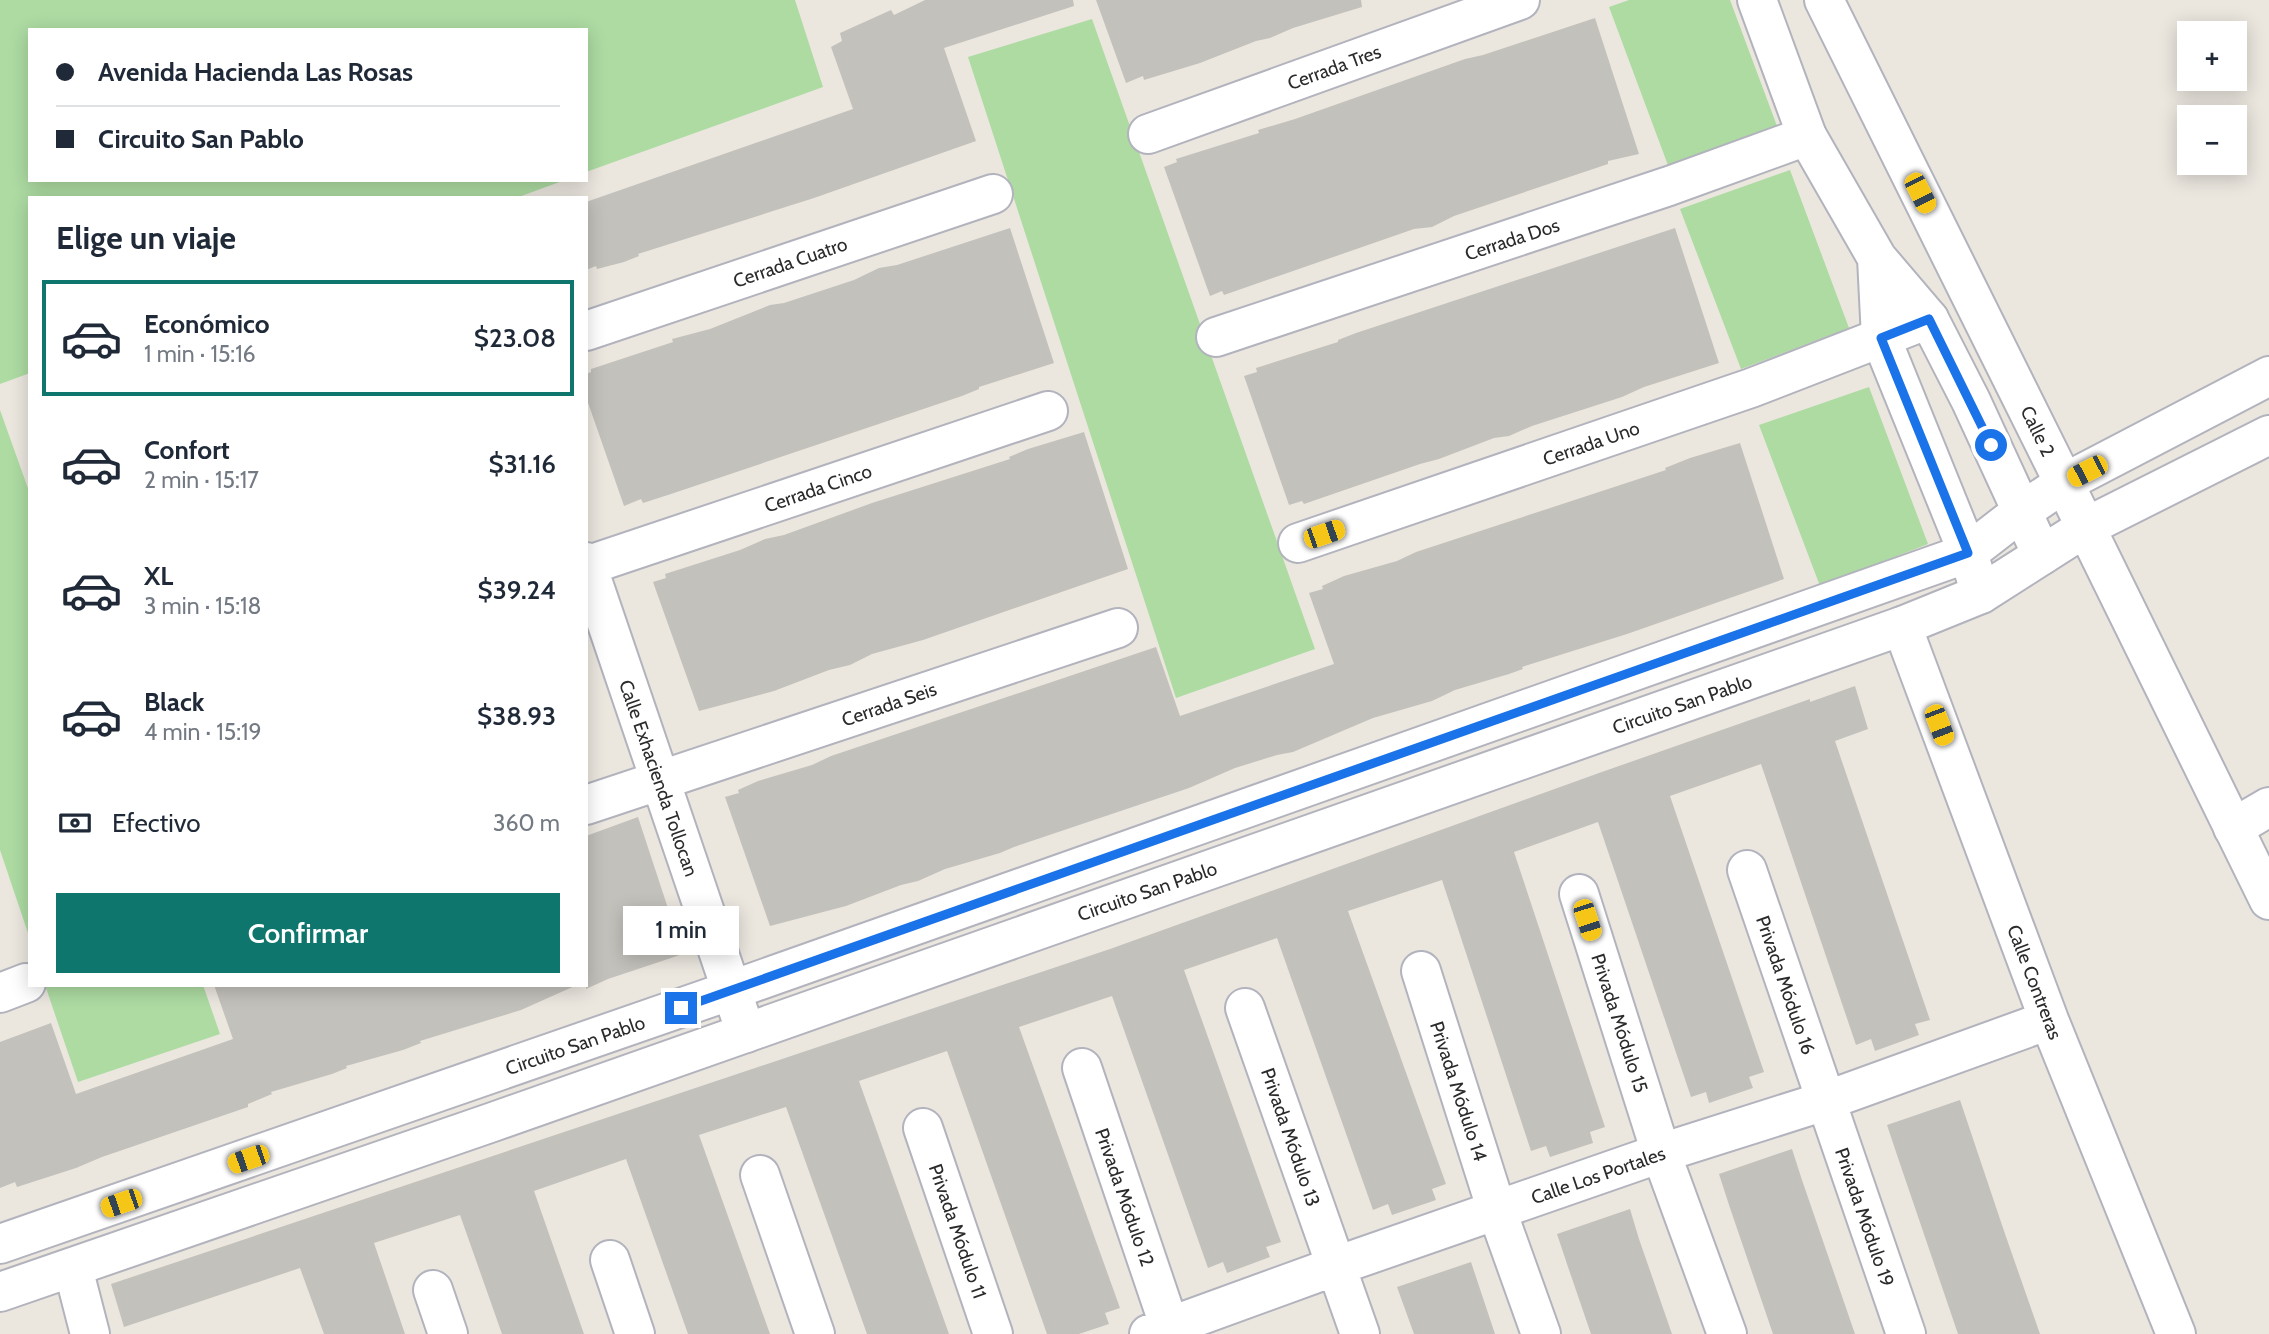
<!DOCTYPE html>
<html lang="es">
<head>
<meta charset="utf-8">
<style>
  body { margin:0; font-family:Cabin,sans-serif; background:#f6f6f7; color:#1f2937; height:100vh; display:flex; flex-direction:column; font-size:26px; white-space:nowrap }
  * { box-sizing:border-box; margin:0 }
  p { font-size:23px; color:#747a83 }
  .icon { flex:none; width:38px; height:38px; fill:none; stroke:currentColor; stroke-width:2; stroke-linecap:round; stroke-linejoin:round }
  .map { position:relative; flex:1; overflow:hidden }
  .sheet { position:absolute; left:28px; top:196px; width:560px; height:791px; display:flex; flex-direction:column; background:#fff; border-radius:0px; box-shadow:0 4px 18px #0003 }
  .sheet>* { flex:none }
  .top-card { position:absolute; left:28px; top:28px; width:560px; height:154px; border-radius:0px; box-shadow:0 4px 18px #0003; display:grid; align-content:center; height:154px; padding:0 28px; background:#fff }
  .fabs { position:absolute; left:2177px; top:21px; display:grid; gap:14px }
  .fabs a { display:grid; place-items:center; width:70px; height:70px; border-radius:0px; background:#fff; box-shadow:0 4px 18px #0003; font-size:35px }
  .end { position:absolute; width:32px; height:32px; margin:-16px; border:9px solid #1a73e8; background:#fff; box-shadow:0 0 0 4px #fff }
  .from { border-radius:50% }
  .bubble { position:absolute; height:49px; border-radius:0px; background:#fff; box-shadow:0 4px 18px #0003; font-size:23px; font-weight:600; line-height:49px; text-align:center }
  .car { position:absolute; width:21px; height:42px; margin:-21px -10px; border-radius:9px; box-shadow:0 0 5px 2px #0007; background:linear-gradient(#f5c518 24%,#345 0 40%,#f5c518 0 76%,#345 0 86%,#f5c518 0) }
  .top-card b { display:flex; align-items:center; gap:24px; height:66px; font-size:26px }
  .top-card b+b { border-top:2px solid #e0e1e3 }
  .top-card i { width:18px; height:18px; background:#1f2937 }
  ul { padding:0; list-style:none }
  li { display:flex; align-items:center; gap:21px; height:116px; margin:0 14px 10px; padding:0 14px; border:4px solid transparent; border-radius:0px }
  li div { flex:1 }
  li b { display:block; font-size:26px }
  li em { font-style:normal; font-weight:600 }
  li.on { border-color:#0f766e }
  li>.icon { width:63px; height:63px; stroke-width:1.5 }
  h2 { padding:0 28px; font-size:32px; line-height:84px }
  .pay { display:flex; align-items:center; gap:18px; height:77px; padding:0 28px; font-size:26px }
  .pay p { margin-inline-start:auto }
  .button { display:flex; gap:14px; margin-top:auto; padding:14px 28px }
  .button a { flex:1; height:80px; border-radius:0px; background:#0f766e; color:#fff; font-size:28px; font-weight:600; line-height:80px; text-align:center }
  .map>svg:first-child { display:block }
</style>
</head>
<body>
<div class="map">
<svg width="2269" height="1334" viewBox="0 0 2269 1334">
  <rect width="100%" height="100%" fill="#ebe7df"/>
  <path fill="#addba2" d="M0 0H795L823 87 586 172V30H30V180H565L516 198H30V373L0 384Z
    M1629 0H1730L1777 126 1669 168 1609 7Z
    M1092 19 1315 649 1176 698 968 57Z
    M1790 170 1849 328 1741 369 1680 209Z
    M1869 387 1928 544 1820 586 1759 425Z
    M0 410 30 494V939L0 850Z
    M45 985H203L220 1034 78 1082Z"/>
  <path fill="#c3c1bb" d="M925 0H1073L1074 6 944 48 976 141 814 198 638 254 639 256 624 262 597 269 596 266 586 270V202L853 109 831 47 842 41 840 33 891 10 894 15Z
    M1096 0H1361L1362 7 1293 28 1270 38 1256 41 1200 63 1144 80 1143 76 1126 83Z
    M1595 18 1639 154 1608 161V164L1454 216 1432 227 1414 229 1224 295 1222 291 1210 296 1164 167 1177 162 1176 159 1259 133 1258 130 1295 119 1465 59 1483 55Z
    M1010 228 1054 363 979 387V389L962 396 671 494 643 503 641 499 624 506 586 397V374L591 372V369L673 342 672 339 710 329 770 305 784 303 854 280 879 268 897 265Z
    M1675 228 1719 363 1644 387 1622 397 1532 426 1509 436 1494 438 1439 459 1420 464 1304 504 1302 501 1289 505 1244 376 1257 372 1256 368 1338 342V340L1356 333Z
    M1084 432 1128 569 923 640 872 654 850 665 829 670 774 691 699 711 653 582 666 578 665 574 740 550 765 539 784 535 872 503 1010 459 1009 457 1028 449Z
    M1740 443 1784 579 1627 634 1522 667 1523 669 1509 674 1455 690 1432 701 1373 718 1293 752 1277 755 1235 768 1189 788 1014 847 1000 853 945 869 918 881 901 885 846 906 770 926 725 797 739 793 738 790 758 781 812 765 831 756 1156 647 1180 716 1334 664 1309 593 1323 589 1322 586 1344 576 1397 561 1416 552 1666 470 1665 468 1690 458Z
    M1855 686 1868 729 1835 741 1930 1020 1915 1024 1919 1035 1875 1051 1871 1039 1856 1045 1761 764 1670 796 1764 1072 1749 1077 1753 1088 1709 1103 1706 1092 1691 1097 1598 822 1514 852 1605 1127 1590 1132 1593 1143 1550 1157 1546 1146 1531 1151 1442 880 1348 911 1446 1184 1432 1189 1436 1200 1392 1215 1388 1204 1373 1210 1277 938 1184 970 1281 1242 1266 1247 1270 1257 1227 1273 1223 1262 1208 1268 1112 996 1019 1027 1120 1308 1105 1313 1109 1324 1079 1334H1047L947 1051 859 1081 949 1334H867L786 1107 699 1135 770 1334H688L626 1159 534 1191 584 1334H502L460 1215 374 1243 405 1334H324L300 1268 124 1327 111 1284 1110 949 1599 773 1810 699V702Z
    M638 817 683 954 608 979 586 989V836Z
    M214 985H577L521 1010 420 1041 421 1043 403 1050 346 1066 347 1068 332 1074 271 1092 272 1094 248 1104V1107L102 1157 76 1168 17 1187 15 1182 0 1188V1042L51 1023 76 1094 233 1039Z
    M1960 1100 2004 1231 2040 1334H1958L1897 1155 1887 1125Z
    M1792 1149 1802 1180 1855 1334H1773L1729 1205 1719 1174Z
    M1630 1209 1639 1239 1672 1334H1591L1567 1264 1557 1234Z
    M1471 1262 1495 1334H1414L1397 1287Z"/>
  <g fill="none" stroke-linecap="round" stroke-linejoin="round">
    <defs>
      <path id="minor" d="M1824 0 2064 483
        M1148 134 1520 0
        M586 331 993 194
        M1216 337 1669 186 1807 136
        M1298 543 1751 388 1929 319
        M586 562 746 1033
        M586 566 1048 411
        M1902 626 2049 1020 2176 1334
        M586 805 1118 628
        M2233 828 2269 807
        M1747 870 1906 1334
        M1579 894 1661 1153 1727 1334
        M1421 971 1497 1211 1541 1334
        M0 993 26 983
        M1245 1008 1360 1334
        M1082 1068 1172 1334
        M923 1128 993 1334
        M760 1175 815 1334
        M610 1260 635 1334
        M73 1268 90 1334
        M433 1290 448 1334
        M1149 1334 1336 1266 1661 1153 1825 1101 2049 1020"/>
      <path id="tertiary" d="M0 1244 732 990 1968 553
        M0 1292 490 1123 1902 626 1981 594 2086 527"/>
      <path id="secondary" d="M1757 0 1807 136 1877 258 1929 319 1971 401 2042 555
        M1877 258 1881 338 1968 553 1981 594
        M2064 483 2269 900
        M2086 527 2269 435
        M1968 553 2021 512 2064 483 2269 376"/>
    </defs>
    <use href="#minor" stroke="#b2b3bd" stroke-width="42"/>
    <use href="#tertiary" stroke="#b2b3bd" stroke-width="42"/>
    <use href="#secondary" stroke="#b2b3bd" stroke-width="42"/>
    <use href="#minor" stroke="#fff" stroke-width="38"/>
    <use href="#tertiary" stroke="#fff" stroke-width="38"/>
    <use href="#secondary" stroke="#fff" stroke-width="38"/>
  </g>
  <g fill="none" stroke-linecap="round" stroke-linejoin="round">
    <path stroke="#1a73e8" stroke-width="9" d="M681 1008 1968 553 1881 338 1929 319 1991 445"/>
  </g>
  <g text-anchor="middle" stroke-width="5" stroke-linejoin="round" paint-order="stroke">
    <g font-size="19" fill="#2b2b2b" stroke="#fff">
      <text transform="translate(1334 67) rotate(-20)" y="7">Cerrada Tres</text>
      <text transform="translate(1512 239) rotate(-18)" y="7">Cerrada Dos</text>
      <text transform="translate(790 262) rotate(-19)" y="7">Cerrada Cuatro</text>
      <text transform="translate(2038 431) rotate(64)" y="7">Calle 2</text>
      <text transform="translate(1591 443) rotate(-19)" y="7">Cerrada Uno</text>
      <text transform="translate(818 488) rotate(-19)" y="7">Cerrada Cinco</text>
      <text transform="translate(889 704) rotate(-19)" y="7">Cerrada Seis</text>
      <text transform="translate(1682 704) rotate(-19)" y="7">Circuito San Pablo</text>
      <text transform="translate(659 778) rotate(71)" y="7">Calle Exhacienda Tollocan</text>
      <text transform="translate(1147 891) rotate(-19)" y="7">Circuito San Pablo</text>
      <text transform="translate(2035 982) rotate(69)" y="7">Calle Contreras</text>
      <text transform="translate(1786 985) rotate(71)" y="7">Privada Módulo 16</text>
      <text transform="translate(1620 1023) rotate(72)" y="7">Privada Módulo 15</text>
      <text transform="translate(575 1045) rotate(-19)" y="7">Circuito San Pablo</text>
      <text transform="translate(1459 1091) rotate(72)" y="7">Privada Módulo 14</text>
      <text transform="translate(1291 1137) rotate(71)" y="7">Privada Módulo 13</text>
      <text transform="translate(1598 1175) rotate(-19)" y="7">Calle Los Portales</text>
      <text transform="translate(1125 1197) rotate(71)" y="7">Privada Módulo 12</text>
      <text transform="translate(1865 1217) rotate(71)" y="7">Privada Módulo 19</text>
      <text transform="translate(958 1231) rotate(71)" y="7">Privada Módulo 11</text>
    </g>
  </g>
</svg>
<div class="fabs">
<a>+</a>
<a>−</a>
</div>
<i class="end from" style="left:1991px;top:445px"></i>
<i class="end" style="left:681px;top:1008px"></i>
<div class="bubble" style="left:623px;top:906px;width:116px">1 min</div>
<i class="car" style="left:1920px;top:193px;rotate:153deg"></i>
<i class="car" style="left:2087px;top:471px;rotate:243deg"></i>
<i class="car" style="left:1324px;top:534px;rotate:71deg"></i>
<i class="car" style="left:1939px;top:725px;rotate:159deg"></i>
<i class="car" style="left:1587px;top:920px;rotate:162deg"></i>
<i class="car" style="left:248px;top:1159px;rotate:251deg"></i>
<i class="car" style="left:121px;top:1203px;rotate:251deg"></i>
<div class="top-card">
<b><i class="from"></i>Avenida Hacienda Las Rosas</b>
<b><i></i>Circuito San Pablo</b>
</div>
<section class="sheet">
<h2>Elige un viaje</h2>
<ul>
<li class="on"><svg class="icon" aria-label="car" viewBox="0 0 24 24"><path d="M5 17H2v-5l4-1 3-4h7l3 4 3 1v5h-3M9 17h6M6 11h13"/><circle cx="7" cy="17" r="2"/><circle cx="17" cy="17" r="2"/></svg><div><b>Económico</b><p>1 min · 15:16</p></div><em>$23.08</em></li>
<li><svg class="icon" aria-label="car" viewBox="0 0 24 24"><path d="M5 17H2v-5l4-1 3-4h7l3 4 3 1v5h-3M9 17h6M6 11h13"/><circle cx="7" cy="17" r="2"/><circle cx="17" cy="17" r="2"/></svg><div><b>Confort</b><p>2 min · 15:17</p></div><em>$31.16</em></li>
<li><svg class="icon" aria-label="car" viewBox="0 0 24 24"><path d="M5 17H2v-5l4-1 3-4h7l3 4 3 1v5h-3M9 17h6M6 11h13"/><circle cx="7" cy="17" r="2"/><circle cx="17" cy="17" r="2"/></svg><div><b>XL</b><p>3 min · 15:18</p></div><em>$39.24</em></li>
<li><svg class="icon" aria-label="car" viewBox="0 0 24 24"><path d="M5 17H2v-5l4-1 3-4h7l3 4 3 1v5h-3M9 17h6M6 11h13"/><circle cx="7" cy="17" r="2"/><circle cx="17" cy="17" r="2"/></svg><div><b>Black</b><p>4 min · 15:19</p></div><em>$38.93</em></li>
</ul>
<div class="pay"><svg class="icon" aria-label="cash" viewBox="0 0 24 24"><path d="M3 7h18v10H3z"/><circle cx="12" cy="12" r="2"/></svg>Efectivo<p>360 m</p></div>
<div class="button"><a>Confirmar</a></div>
</section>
</div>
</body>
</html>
